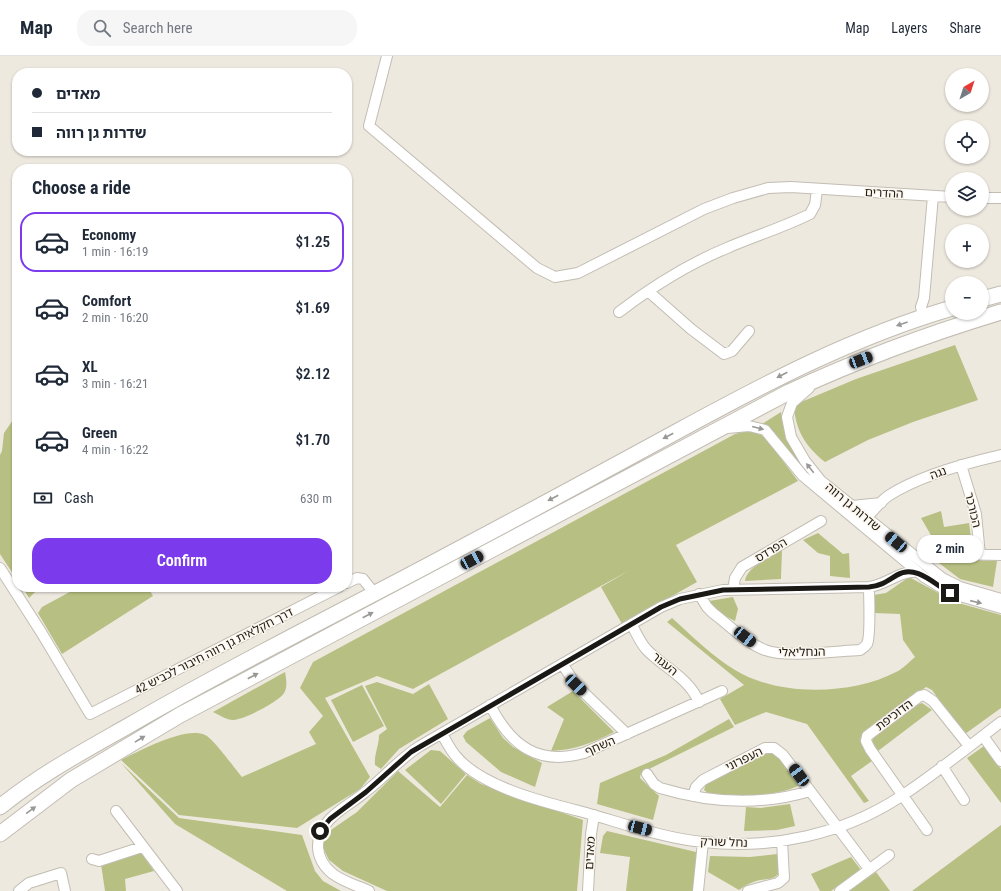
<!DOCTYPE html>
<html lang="en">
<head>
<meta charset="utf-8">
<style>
  body { margin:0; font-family:"Roboto Condensed","Noto Sans Hebrew",sans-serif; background:#f6f6f7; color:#1f2937; height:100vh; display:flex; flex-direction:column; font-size:15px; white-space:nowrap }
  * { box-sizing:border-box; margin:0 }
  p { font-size:13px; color:#747a83 }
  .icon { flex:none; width:22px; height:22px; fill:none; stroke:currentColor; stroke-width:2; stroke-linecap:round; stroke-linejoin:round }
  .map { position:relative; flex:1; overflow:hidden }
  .side { position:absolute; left:12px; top:108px; width:340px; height:428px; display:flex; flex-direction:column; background:#fff; border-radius:16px; box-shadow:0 1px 3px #0004 }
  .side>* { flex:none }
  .guide { position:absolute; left:12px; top:12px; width:340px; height:88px; border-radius:16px; box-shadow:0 1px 3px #0004; display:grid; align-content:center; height:88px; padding:0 20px; background:#fff }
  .needle { width:26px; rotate:39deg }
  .fabs { position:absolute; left:945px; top:12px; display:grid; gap:8px }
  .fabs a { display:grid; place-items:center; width:44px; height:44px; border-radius:50%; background:#fff; box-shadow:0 1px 3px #0004; font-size:20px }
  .end { position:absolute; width:18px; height:18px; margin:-9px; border:5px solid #1b1915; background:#fff; box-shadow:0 0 0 2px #fff }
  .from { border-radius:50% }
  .bubble { position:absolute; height:28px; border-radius:14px; background:#fff; box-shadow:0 1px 3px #0004; font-size:13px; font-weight:600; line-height:28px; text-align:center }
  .car { position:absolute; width:12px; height:24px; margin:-12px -6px; border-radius:5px; box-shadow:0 0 3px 1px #0007; background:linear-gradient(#222 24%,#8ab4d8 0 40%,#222 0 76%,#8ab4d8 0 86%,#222 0) }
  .guide b { display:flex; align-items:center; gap:14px; height:38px; font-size:15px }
  .guide b+b { border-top:1px solid #e0e1e3 }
  .guide i { width:10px; height:10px; background:#1f2937 }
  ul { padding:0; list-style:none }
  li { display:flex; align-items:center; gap:12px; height:60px; margin:0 8px 6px; padding:0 12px; border:2px solid transparent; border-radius:16px }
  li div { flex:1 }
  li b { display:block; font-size:15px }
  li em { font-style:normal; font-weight:600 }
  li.on { border-color:#7c3aed }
  li>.icon { width:36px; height:36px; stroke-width:1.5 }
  h2 { padding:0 20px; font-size:18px; line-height:48px }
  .pay { display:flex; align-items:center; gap:10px; height:44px; padding:0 20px; font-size:15px }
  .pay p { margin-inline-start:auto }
  .primary-button { display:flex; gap:8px; margin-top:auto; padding:8px 20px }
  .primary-button a { flex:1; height:46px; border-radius:16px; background:#7c3aed; color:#fff; font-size:16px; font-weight:600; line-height:46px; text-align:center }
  header { display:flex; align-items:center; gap:24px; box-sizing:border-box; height:56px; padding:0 20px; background:#fff; border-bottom:1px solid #e0e1e3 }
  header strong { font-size:19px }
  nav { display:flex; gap:22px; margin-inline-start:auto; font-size:14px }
  .search { width:280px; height:36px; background:#f6f6f7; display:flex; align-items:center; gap:10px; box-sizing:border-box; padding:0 14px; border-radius:16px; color:#747a83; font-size:15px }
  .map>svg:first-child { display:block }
</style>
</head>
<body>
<header>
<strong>Map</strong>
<div class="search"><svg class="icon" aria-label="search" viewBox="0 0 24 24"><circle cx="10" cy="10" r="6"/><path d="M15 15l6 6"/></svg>Search here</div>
<nav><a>Map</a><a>Layers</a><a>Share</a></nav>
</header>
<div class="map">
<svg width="1001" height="835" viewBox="0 0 1001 835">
  <rect width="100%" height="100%" fill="#eee9df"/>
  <path fill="#b8bf82" d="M955 289 978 344 913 366 868 384 825 406C806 391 795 374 794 349L856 323Z
    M781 356 784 373 800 406 798 407 773 375 762 368Z
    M17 358V524L0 498V399L2 395 4 377Z
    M750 374 765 381 798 425 676 489 697 526 622 568 601 531 630 514 413 633 377 620 325 642 370 721 360 733 297 772 179 759 121 704C140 695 185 670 205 679 213 682 235 713 242 721L316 688 309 676 323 660 300 632 313 606 735 378Z
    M941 455 944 471 969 467 973 495 947 493 948 503 997 505 993 531 960 523 927 498 939 493 921 462Z
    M818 477 843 498 849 497 850 522 830 520V500L818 497 803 484Z
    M782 494 781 523 745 525C746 511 770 502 782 494Z
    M909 521 955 546 1001 559V652L965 678 932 634 926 631 866 676 860 683 862 689 872 705 851 720 869 745 864 747 807 668 766 656 735 669 720 643 744 629 667 566 672 562C692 580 712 600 735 614 779 641 852 639 896 616 903 613 909 606 915 601L903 584 900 558 874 557V539L886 537Z
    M22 531H40L29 542Z
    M79 531H148L153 540 62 598 38 557 42 551Z
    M733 541 738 553 735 565 721 558 709 545Z
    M285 616C286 622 288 631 284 637 280 645 242 665 233 664 227 664 219 659 213 656Z
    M377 626 413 638 429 628 448 663 399 693 381 713 375 709C374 698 379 690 379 679L387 673 365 630Z
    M362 629 384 670 353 686 331 644Z
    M573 635 614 676C593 687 574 694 551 695L564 663 547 651Z
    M922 647 932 654 878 695 872 685 874 681 917 649Z
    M490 662 503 682 513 691 542 707 535 731 501 716 466 686 463 680 467 675Z
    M729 663 734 671 641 717 640 722 659 740 653 764 597 748 600 727 666 699Z
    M984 690 1001 713V747L967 702Z
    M431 694 440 695 466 718 441 748 405 714Z
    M769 696C784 699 792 718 800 729 772 742 738 741 708 737L704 734 706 728Z
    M121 707 179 762 302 779 315 815 323 825 341 835H287L175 768Z
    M398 715 440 751 467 719 481 728 583 764 577 835H387L343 815 329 804 323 792V784L328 776 357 756Z
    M790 748 795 770 777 774 744 775 746 751 761 752Z
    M1001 769V835H912Z
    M607 775 696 796 698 800 694 835H626L630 801 600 797 603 780Z
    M140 795 154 815 125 823 126 835H105L101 808Z
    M777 798 780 816C774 825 766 822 756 825 750 827 744 830 739 834L708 816 710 800 750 801Z
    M851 801 861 814 831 835H820L811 818Z
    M876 816 890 835H849Z"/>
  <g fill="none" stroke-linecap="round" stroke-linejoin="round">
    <defs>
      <path id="minor" d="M387 0 369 70 537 212 555 221 578 217 704 153 733 142 768 132 791 131 952 141
        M982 142H1001
        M648 235 691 273 724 298 732 295 749 275
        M619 256C653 230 688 208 727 192 755 180 784 171 810 158L815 149 817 134
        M923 260 921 251 924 242 933 140
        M809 332 792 347 787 361 791 381 805 405 821 425 942 522 960 531 1001 543
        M727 372 749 370 765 374 803 420 924 521 950 537 1001 552
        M961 409 976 458 980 499
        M852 450 881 447
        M860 462H866C873 455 880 446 888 440 918 420 966 407 1001 399
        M951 498 1001 499
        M0 512 41 576 90 658 339 531
        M347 527 357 522 363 523 375 538
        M733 534 735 522 742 511 821 465
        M699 538 707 551 713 557C729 569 746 587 765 594 784 602 837 595 860 594 863 592 865 591 867 588 871 580 869 542 869 531
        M632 569C636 577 640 586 646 593 664 612 688 621 699 646
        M563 609 576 629 627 678
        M490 649C511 690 538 710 584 697L722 635
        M442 678C446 685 450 693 455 699 479 730 543 746 579 755 620 766 661 782 703 786 772 794 843 778 900 741 935 718 968 691 1001 666
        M983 680 1001 705
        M942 710 964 744
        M647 718 654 728 660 732C710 747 760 750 810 735
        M693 740 696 731 703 724 765 692H774L783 699 869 813
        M116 755 177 835
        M927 774 870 693 866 685 867 680 920 640 924 639 933 645 969 690
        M92 803 99 805 142 791
        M19 835 29 827 61 817 65 835
        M369 835C358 830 344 826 333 818 314 803 313 780 330 763 340 753 353 746 364 737 384 722 399 703 420 690L661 551 680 543 723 534 869 531C887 529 899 514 918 516
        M588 835 591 778 594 759
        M698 835 703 786
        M748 835 778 827 784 822 782 785
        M840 835 889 799"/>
      <path id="highway" d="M982 243 1001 238
        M0 751C39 719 84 695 128 670 229 611 335 559 438 504 518 462 597 419 676 376 766 327 853 281 952 252
        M0 778 71 724 180 659 789 336C858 304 928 278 1001 256"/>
    </defs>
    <use href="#minor" stroke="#c2bdb3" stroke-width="12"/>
    <use href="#highway" stroke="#c2bdb3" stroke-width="17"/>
    <use href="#minor" stroke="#fff" stroke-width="10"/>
    <use href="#highway" stroke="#fff" stroke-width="15"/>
  </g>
  <defs><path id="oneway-solid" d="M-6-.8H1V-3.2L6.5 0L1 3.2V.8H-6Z"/></defs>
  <g fill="#989896">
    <use href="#oneway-solid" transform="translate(902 268) rotate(161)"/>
    <use href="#oneway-solid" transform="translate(782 319) rotate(153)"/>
    <use href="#oneway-solid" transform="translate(758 372) rotate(14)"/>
    <use href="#oneway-solid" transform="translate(668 380) rotate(152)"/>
    <use href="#oneway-solid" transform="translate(810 412) rotate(-128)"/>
    <use href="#oneway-solid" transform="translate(553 442) rotate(152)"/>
    <use href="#oneway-solid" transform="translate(976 546) rotate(13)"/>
    <use href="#oneway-solid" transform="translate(368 559) rotate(-28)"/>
    <use href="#oneway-solid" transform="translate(253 620) rotate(-28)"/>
    <use href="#oneway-solid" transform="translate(140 683) rotate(-31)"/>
    <use href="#oneway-solid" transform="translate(31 754) rotate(-36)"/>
  </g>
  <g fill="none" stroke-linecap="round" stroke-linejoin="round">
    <path stroke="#1b1915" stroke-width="5" d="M320 775 330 763 366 736 411 696 661 551 680 543 723 534 869 531C881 530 887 525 897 519 916 508 934 528 950 537"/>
  </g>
  <g text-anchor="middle" stroke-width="3" stroke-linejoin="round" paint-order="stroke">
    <g font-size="12" fill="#1b1915" stroke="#fcf6ec">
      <text transform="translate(884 137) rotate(3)" y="4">ההדרים</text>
      <text transform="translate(938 417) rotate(-21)" y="4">נגה</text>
      <text transform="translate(853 451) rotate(40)" y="4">שדרות גן רווה</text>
      <text transform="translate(973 454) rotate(77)" y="4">הכורכר</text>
      <text transform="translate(771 494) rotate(-31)" y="4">הפרדס</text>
      <text transform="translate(214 595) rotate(-27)" y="4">דרך חקלאית גן רווה חיבור לכביש 42</text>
      <text transform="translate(802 596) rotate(-1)" y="4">הנחליאלי</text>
      <text transform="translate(665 608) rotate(39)" y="4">העגור</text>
      <text transform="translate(894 659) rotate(-37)" y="4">הדוכיפת</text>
      <text transform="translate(600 690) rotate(-23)" y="4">השחף</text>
      <text transform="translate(744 703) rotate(-26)" y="4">העפרוני</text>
      <text transform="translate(724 786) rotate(2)" y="4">נחל שורק</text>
      <text transform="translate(590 797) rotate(-87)" y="4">מאדים</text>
    </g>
  </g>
</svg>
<div class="fabs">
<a><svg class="needle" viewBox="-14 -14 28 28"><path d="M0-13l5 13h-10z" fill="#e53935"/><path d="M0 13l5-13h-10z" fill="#747a83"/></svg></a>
<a><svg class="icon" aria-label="locate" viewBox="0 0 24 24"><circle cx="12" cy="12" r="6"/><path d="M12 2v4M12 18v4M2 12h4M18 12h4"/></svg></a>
<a><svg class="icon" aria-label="layers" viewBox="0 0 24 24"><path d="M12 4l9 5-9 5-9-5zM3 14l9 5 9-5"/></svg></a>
<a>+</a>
<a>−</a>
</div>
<i class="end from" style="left:320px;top:775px"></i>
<i class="end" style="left:950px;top:537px"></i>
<div class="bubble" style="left:917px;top:479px;width:66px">2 min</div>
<i class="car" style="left:861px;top:304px;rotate:69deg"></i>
<i class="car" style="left:896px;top:486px;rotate:310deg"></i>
<i class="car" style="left:472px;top:504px;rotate:62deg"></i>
<i class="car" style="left:745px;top:581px;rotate:128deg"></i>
<i class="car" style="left:576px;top:629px;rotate:134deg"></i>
<i class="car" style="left:799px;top:719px;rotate:323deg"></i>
<i class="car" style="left:640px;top:772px;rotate:105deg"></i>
<div class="guide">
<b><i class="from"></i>מאדים</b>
<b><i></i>שדרות גן רווה</b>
</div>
<section class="side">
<h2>Choose a ride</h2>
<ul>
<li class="on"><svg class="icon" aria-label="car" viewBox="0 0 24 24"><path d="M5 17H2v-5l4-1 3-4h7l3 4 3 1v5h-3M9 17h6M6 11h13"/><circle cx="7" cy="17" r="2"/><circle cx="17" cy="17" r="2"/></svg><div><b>Economy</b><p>1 min · 16:19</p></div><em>$1.25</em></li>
<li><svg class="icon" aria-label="car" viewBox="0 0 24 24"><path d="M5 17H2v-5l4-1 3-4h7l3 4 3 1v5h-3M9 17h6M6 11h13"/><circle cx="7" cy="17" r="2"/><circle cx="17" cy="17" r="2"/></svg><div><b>Comfort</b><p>2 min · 16:20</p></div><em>$1.69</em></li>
<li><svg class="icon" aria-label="car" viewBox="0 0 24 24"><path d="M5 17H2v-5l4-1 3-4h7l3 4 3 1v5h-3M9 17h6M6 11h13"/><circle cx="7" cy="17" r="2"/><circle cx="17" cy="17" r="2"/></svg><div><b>XL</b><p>3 min · 16:21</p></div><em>$2.12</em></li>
<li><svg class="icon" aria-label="car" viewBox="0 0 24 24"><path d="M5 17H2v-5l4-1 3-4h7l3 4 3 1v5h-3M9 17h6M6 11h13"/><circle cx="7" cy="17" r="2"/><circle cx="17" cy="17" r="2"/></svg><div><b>Green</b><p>4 min · 16:22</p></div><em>$1.70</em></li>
</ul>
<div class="pay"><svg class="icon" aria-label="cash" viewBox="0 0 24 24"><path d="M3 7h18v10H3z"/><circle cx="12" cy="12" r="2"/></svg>Cash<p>630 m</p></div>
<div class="primary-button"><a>Confirm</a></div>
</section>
</div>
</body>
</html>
